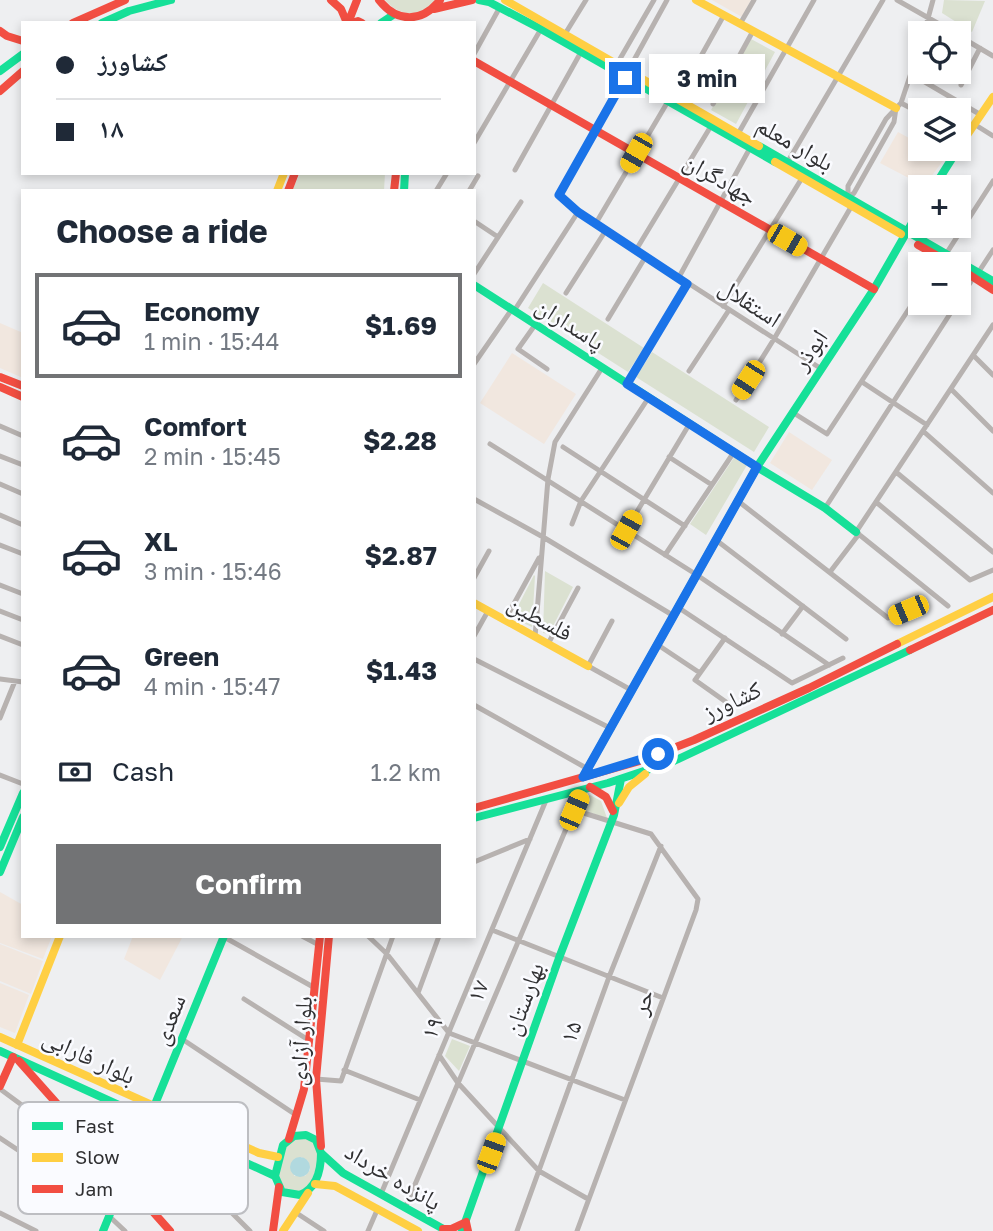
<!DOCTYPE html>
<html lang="en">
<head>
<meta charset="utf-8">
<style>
  body { margin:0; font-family:"Golos Text","Noto Naskh Arabic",sans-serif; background:#f2f2f3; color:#1f2937; height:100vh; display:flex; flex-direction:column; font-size:26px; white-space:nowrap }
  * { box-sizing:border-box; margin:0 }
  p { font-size:23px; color:#747a83 }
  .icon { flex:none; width:38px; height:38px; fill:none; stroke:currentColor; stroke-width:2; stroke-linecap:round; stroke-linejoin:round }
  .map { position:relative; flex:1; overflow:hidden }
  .side { position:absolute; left:21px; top:189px; width:455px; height:749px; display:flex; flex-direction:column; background:#fff; border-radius:0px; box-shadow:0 4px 10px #0003 }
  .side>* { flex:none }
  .hud { position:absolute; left:21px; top:21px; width:455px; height:154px; border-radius:0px; box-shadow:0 4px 10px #0003; display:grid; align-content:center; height:154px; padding:0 35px; background:#fff }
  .fabs { position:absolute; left:908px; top:21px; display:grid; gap:14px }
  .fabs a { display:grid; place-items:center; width:63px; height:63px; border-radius:0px; background:#fff; box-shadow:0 4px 10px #0003; font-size:35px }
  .end { position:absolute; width:32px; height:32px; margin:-16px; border:9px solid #1a73e8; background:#fff; box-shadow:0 0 0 4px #fff }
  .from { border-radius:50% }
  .bubble { position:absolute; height:49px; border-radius:0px; background:#fff; box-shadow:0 4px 10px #0003; font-size:23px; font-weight:700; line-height:49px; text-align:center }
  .car { position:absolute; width:21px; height:42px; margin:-21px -10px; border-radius:9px; box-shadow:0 0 5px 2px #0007; background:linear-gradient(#f5c518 24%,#345 0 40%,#f5c518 0 76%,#345 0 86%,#f5c518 0) }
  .hud b { display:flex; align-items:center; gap:24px; height:66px; font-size:26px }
  .hud b+b { border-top:2px solid #e0e1e3 }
  .hud i { width:18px; height:18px; background:#1f2937 }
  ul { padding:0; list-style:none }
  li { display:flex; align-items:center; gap:21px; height:105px; margin:0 14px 10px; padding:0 21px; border:4px solid transparent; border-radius:0px }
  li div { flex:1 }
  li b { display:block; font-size:26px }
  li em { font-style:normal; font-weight:700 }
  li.active { border-color:#727375 }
  li>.icon { width:63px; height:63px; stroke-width:1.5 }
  h2 { padding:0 35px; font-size:32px; line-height:84px }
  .pay { display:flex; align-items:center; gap:18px; height:77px; padding:0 35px; font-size:26px }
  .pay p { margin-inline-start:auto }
  .button { display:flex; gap:14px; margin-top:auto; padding:14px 35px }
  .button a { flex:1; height:80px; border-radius:0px; background:#727375; color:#fff; font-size:28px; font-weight:700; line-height:80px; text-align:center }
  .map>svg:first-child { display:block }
</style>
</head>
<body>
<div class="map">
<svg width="993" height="1231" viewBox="0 0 993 1231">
  <rect width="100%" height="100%" fill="#eeeff1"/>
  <path fill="#f1e7df" d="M712 0H751L742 17Z
    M898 132 920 144V149H930L946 157 924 186 880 163Z
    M0 323 23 333V378L0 368Z
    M512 353 576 394 544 444 480 403Z
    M789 432 832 460 812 490 770 463Z
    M0 892 23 905V936H52L43 959 0 943Z
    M133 936H183L160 980 124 959Z
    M0 944 43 961 31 994 0 981Z
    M0 983 29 995 15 1033 0 1027Z"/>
  <path fill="#dbe1d1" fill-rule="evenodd" d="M385 0H435C421 18 399 17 385 0Z
    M944 0 985 1 972 32 942 13Z
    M751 39 775 52 736 124 711 110Z
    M300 173H385L384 191H292Z
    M543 283 644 348 628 372 528 308Z
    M652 352 769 427 754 452 636 377Z
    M735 456 747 465 706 535 690 524Z
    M545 571 573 587 549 634 543 633Z
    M534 575 535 576 532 627 512 618Z
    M590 795 601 801 607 818 579 809 584 796Z
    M452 1039 470 1046 459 1071 445 1056Z
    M293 1138 313 1140 320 1160 308 1190 290 1194 278 1182 283 1148ZM301 1157 308 1161 310 1170 305 1176H294Z"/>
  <path fill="#b1d9df" d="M290 1167a10 10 0 1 1 20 0a10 10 0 1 1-20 0Z"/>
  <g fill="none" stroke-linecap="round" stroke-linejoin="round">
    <path stroke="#b7b2b0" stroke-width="5" d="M897 0 955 33
      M740 24 754 0
      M924 33 933 0
      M565 34 586 0
      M959 36 993 56
      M474 54 500 7
      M617 64 654 0
      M628 71 667 0
      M913 75 981 115
      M625 78 559 195 578 212 820 368
      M961 85 980 48
      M677 99 724 15
      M901 103 920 113
      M713 104 753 31
      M974 124 993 136
      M738 134 814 0
      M474 143 541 29
      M787 163 883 0
      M515 170 581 52
      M436 191 447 173
      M469 191 478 176
      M848 197V186L886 119 901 103 920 46
      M847 199 854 193 894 122 896 108
      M474 221 498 237
      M596 223 667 103
      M636 250 711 126
      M946 254 993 181
      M978 273 993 250
      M474 274 521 202
      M679 277 750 148
      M566 293 606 230
      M959 300 974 277
      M723 306 802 178
      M514 311 578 212
      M608 319 646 256
      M535 325 518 349 547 369
      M973 355 993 375
      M474 364 512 309
      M689 371 729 310
      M862 382 927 425
      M627 384 687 284
      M951 389 993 431
      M736 400 774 339 851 207
      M792 412 827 434 920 292
      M0 426 23 436
      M923 431 993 493
      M490 444 697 575 829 665
      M563 447 685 526
      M0 456 23 465
      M669 457 712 485
      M896 472 993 552
      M0 484 23 494
      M474 499 543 537 674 616
      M738 501 888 618 908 610
      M876 502 970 580 993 570
      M825 508 957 303
      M0 515 23 525
      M572 524 581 501 649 397
      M626 530 690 423
      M716 540 846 639
      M0 545 23 554
      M665 555 734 452
      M830 572 859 534
      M474 578 489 551
      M0 585 23 594
      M948 606 856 532 993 325
      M679 608 792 683 843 658
      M0 611 23 620
      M505 620 539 558
      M612 621 588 666 633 691
      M782 634 803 606
      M0 636 23 645
      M474 636 488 611
      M535 637 548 479 555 442 602 368
      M725 638 695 680 726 702
      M548 644 578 588
      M658 645 700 673
      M474 659 612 729
      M0 679 23 682
      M474 705 588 769
      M0 718 15 681
      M0 775 23 784
      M574 810 651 834 698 899 696 910 577 1231
      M474 862 530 839
      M492 930 663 998
      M302 936 319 945
      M368 936 387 954 449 1033 625 1100
      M224 937 315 988
      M418 993 439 936
      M244 999 310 1041
      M182 1039 296 1115
      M439 1055 458 1083 539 1171 588 1199
      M344 1070 420 1100
      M316 1079 341 1081 393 936
      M0 1089 118 1176
      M0 1138 111 1212
      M208 1189 250 1231
      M381 1194 547 798
      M405 1208 583 789
      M295 1212 324 1231
      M0 1213 36 1231
      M109 1216 125 1231
      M368 1231 378 1208
      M517 1231 609 977 661 846"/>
    <path stroke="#16e098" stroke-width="8" d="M479 0 489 2 541 29 775 162
      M102 23 129 11 171 0
      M381 23 393 15
      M0 71 23 54
      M759 146 993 281
      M934 187 958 149
      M404 191 405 173
      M474 285 757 467 825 508 856 532
      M583 777 757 467 874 289 920 209
      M474 818 608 783 674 761 910 650
      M0 847 23 793
      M0 872 23 817
      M0 1051 275 1176
      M321 1153C321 1171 317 1188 300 1195L282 1192 275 1176 283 1145 294 1136 306 1135 316 1140 321 1153 343 1173 447 1231
      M103 1231 224 936
      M462 1231 559 958 614 815 621 779"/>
    <path stroke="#ffcf43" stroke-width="8" d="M505 0 759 146
      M696 0 896 108
      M959 147 993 97
      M775 162 901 234
      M277 191 284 173
      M474 603 588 666
      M897 644 993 597
      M619 803 629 787 645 774
      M0 1037 259 1153 278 1157
      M17 1045 60 936
      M315 1184 335 1186 418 1231
      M283 1231 308 1193"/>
    <path stroke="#f24e42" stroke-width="8" d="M331 0 341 9 347 23
      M379 0C397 23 422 23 440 0
      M434 9 472 0
      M73 23 125 0
      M348 23 357 0
      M351 23 358 21 362 23
      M0 31 7 36 23 41
      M474 61 874 289
      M0 91 23 71
      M288 191 295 173
      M394 191 396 173
      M918 245 952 264
      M959 268 993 290
      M0 377 23 386
      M0 387 23 397
      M910 650 993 610
      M590 787 606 797 613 811
      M474 808 640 761 694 740 809 688 897 644
      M19 1061 170 1231
      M0 1086 13 1057
      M289 1139 304 1089 320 936
      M321 1146 316 1079 329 936
      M443 1229H451L466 1222 468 1231
      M273 1231 279 1187"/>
  </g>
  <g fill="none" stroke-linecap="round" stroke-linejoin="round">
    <path stroke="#1a73e8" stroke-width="9" d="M625 78 559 195 578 212 687 284 627 384 757 467 583 777 658 754"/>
  </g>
  <g text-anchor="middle" stroke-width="5" stroke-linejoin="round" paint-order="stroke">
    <g font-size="24" fill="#303032" stroke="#fafbff">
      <text transform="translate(795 144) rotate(30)" y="8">بلوار معلم</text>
      <text transform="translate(720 179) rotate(30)" y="8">جهادگران</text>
      <text transform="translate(750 303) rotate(33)" y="8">استقلال</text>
      <text transform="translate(570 324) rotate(33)" y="8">پاسداران</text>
      <text transform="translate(810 350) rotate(-56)" y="8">ابوذر</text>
      <text transform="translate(540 618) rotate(29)" y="8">فلسطین</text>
      <text transform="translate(732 701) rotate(-25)" y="8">کشاورز</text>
      <text transform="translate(478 991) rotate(-67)" y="8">۱۷</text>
      <text transform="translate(524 999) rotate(-70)" y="8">بهارستان</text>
      <text transform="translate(643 1002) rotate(-70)" y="8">حر</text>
      <text transform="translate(169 1020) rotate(-68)" y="8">سعدی</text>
      <text transform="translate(432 1028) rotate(-67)" y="8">۱۹</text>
      <text transform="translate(571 1032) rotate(-70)" y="8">۱۵</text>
      <text transform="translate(301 1041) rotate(-86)" y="8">بلوار آزادی</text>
      <text transform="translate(89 1057) rotate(25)" y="8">بلوار فارابی</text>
      <text transform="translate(393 1177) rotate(31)" y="8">پانزده خرداد</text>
    </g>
  </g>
  <rect x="18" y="1102" width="230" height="112" rx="10" fill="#fafbff" stroke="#bdbec2" stroke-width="2"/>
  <rect x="32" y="1122" width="31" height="8" fill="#16e098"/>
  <rect x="32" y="1153" width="31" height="9" fill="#ffcf43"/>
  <rect x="32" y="1185" width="31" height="8" fill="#f24e42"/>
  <g font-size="19" fill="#303032">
    <text x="75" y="1133">Fast</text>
    <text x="75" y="1164">Slow</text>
    <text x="75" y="1196">Jam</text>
  </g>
</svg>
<div class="fabs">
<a><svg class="icon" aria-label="locate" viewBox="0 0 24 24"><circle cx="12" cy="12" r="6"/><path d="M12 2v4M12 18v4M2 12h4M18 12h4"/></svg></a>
<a><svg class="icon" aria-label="layers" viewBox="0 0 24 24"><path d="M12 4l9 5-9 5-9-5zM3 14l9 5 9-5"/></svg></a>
<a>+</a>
<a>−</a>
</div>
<i class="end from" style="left:658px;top:754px"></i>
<i class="end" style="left:625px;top:78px"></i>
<div class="bubble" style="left:649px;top:54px;width:116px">3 min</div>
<i class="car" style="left:636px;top:153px;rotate:210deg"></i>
<i class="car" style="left:787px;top:240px;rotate:120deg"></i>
<i class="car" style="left:748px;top:380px;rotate:213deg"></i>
<i class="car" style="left:626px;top:530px;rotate:29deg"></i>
<i class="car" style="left:908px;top:610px;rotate:247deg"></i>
<i class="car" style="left:574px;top:810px;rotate:23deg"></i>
<i class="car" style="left:491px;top:1153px;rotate:20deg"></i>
<div class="hud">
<b><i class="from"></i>کشاورز</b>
<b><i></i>۱۸</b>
</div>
<section class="side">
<h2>Choose a ride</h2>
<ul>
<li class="active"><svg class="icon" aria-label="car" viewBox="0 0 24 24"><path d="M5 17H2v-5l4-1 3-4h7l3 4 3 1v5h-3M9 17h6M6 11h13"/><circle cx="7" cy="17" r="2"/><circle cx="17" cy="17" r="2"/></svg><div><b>Economy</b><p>1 min · 15:44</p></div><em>$1.69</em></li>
<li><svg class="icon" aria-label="car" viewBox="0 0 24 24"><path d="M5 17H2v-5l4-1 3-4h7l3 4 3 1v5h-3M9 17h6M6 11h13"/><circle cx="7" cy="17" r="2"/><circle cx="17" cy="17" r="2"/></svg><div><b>Comfort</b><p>2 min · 15:45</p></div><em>$2.28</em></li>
<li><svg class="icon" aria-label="car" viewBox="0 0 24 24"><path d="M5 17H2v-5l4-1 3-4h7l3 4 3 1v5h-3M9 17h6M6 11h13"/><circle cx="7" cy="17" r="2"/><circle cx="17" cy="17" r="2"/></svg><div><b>XL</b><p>3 min · 15:46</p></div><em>$2.87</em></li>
<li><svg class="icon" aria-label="car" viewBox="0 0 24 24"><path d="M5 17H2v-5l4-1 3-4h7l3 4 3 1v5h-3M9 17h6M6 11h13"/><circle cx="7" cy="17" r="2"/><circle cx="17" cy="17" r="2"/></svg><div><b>Green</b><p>4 min · 15:47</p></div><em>$1.43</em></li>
</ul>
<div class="pay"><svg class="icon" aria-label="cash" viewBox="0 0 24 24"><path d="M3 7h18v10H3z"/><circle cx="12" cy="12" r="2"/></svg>Cash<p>1.2 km</p></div>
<div class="button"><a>Confirm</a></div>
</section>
</div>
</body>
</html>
